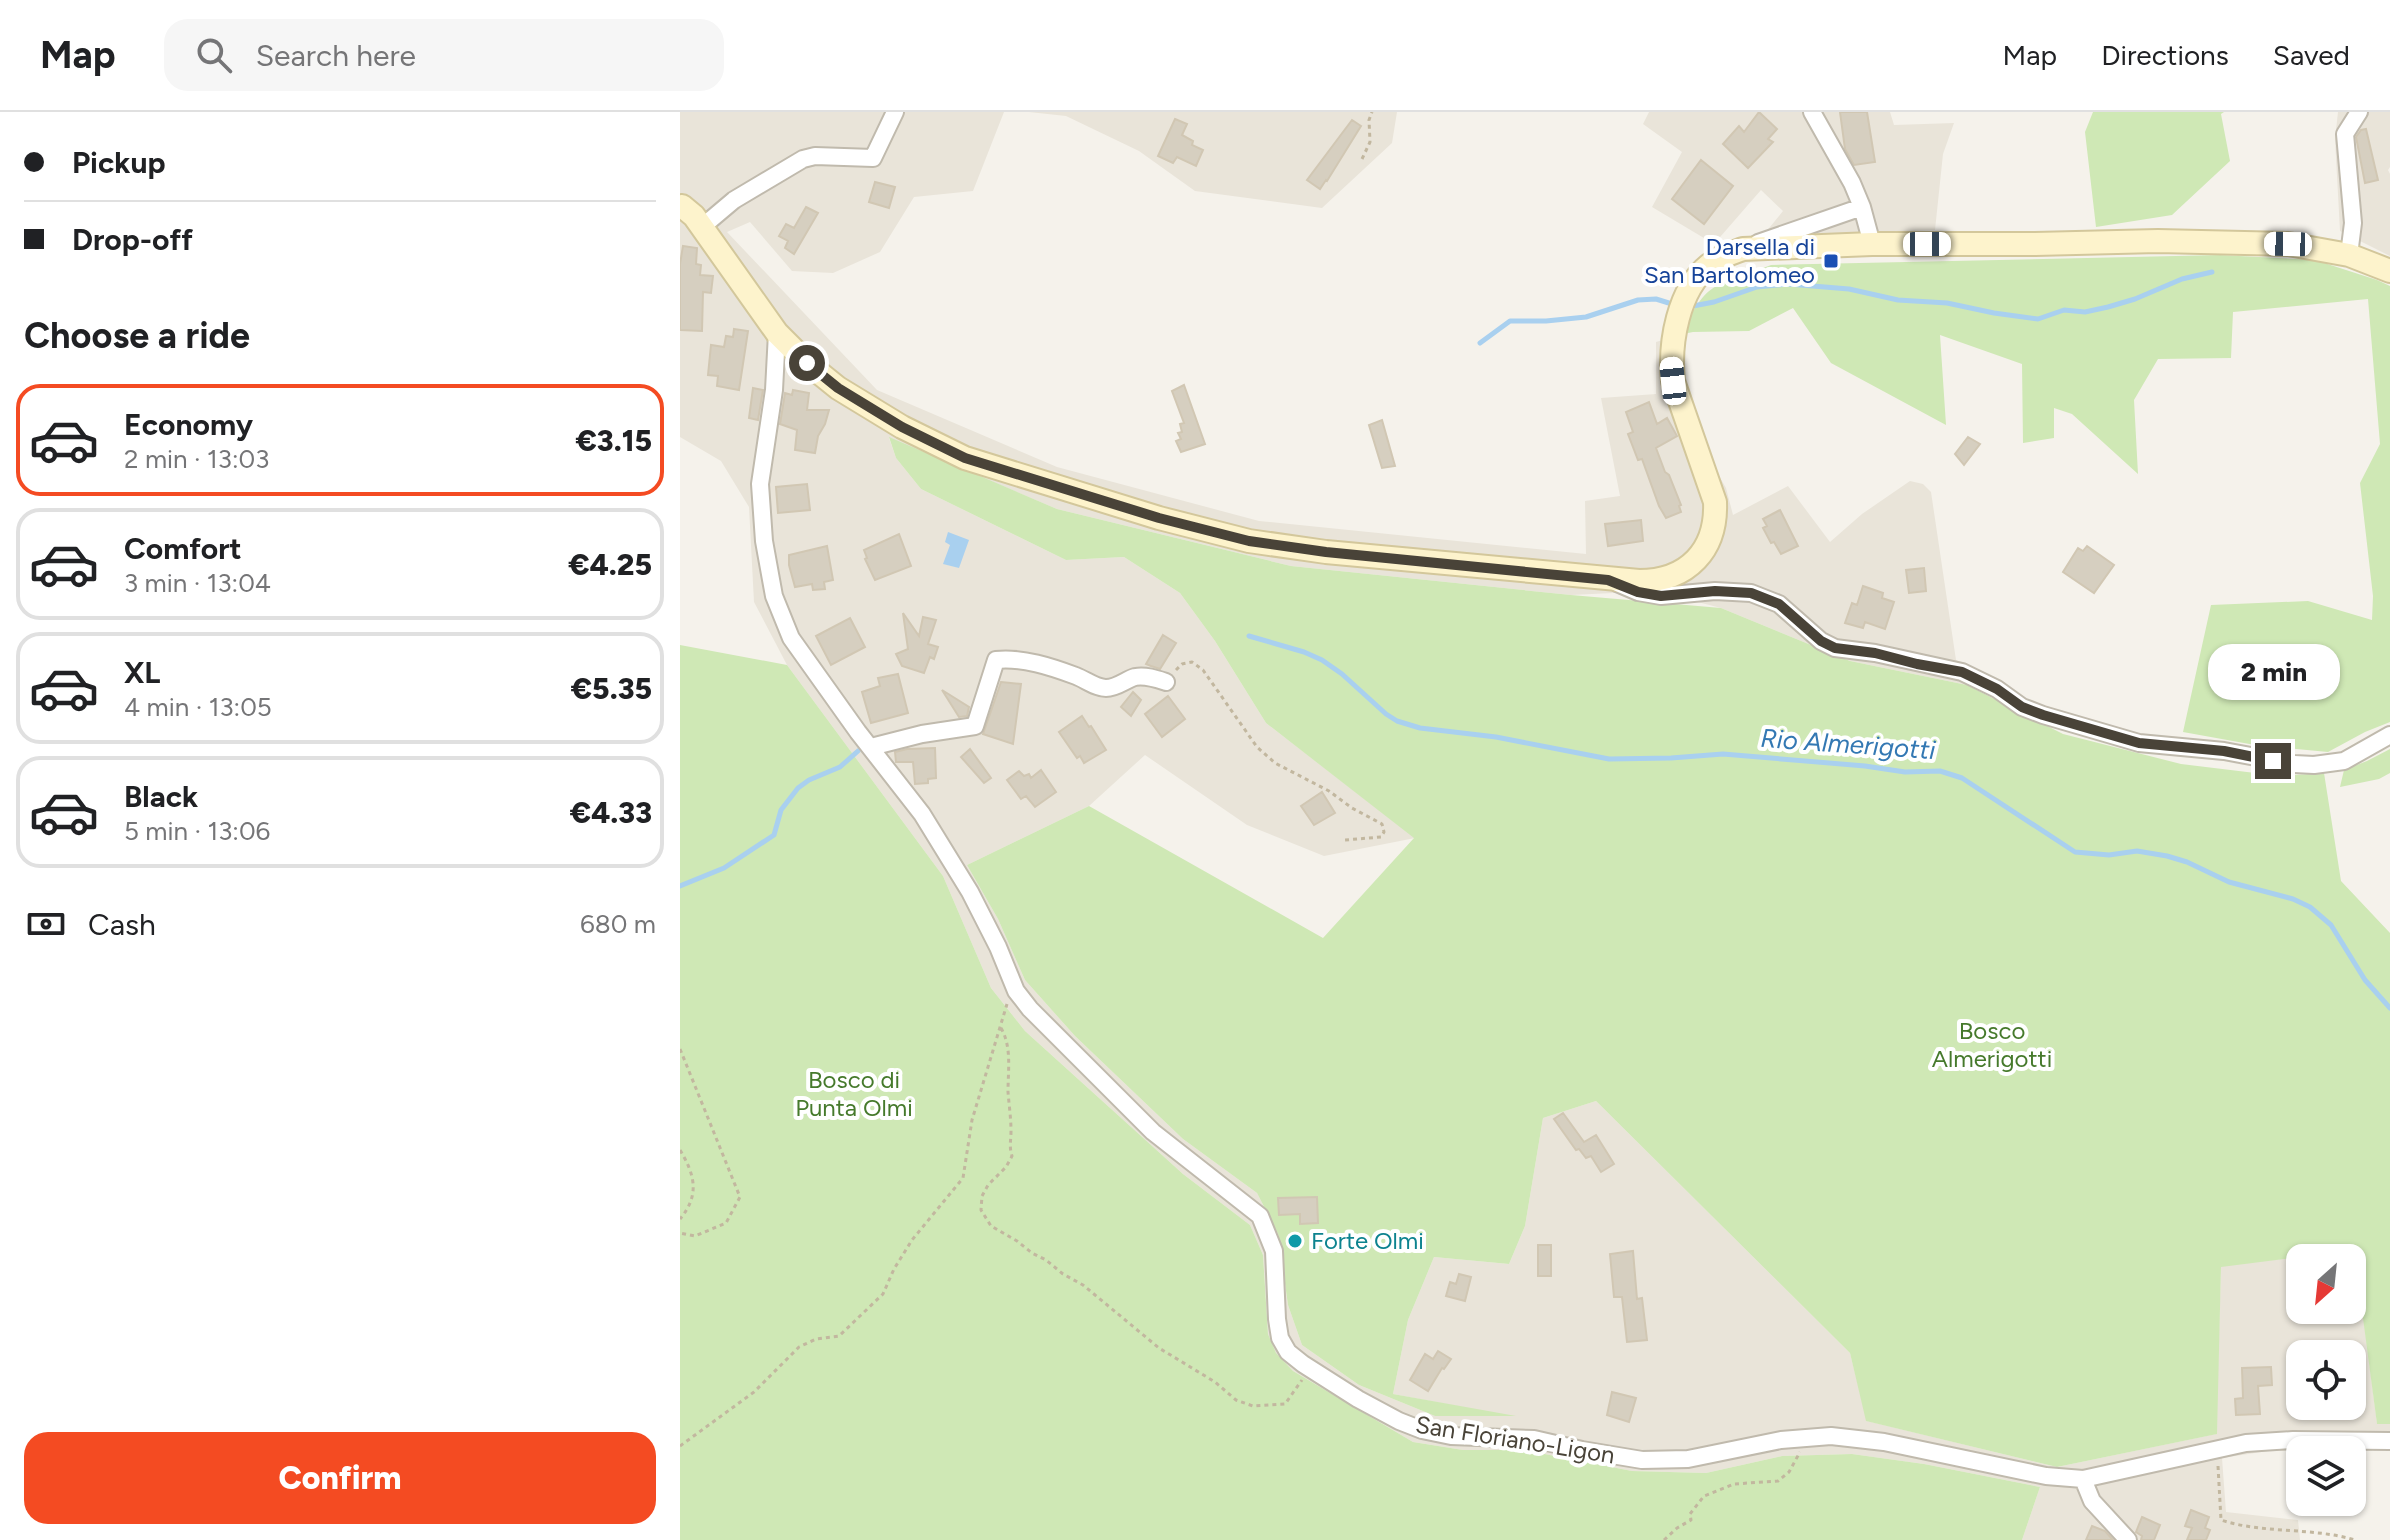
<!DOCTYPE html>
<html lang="en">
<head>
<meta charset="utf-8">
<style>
  body { margin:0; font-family:Figtree,sans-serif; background:#f6f6f6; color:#202124; height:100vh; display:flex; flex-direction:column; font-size:30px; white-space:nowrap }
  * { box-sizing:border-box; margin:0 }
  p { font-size:26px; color:#757577 }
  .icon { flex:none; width:44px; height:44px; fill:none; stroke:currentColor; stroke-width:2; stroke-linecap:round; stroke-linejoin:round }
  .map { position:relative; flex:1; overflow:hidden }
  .sheet { display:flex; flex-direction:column; background:#fff; width:680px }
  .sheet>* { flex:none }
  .top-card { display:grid; align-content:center; height:176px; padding:0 24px; background:#fff }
  .needle { width:52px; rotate:207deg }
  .buttons { position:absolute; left:1606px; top:1132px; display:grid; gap:16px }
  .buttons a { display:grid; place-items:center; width:80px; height:80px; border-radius:16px; background:#fff; box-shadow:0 2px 6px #0004; font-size:40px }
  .end { position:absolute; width:36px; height:36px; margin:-18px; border:10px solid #494338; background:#fff; box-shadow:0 0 0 4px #fff }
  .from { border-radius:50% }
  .bubble { position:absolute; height:56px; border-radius:24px; background:#fff; box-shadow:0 2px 6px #0004; font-size:26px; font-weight:800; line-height:56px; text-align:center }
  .car { position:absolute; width:24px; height:48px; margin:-24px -12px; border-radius:10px; box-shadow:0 0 6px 2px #0007; background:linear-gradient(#fff 24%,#345 0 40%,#fff 0 76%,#345 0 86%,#fff 0) }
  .top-card b { display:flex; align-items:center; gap:28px; height:76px; font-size:30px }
  .top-card b+b { border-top:2px solid #e0e0e0 }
  .top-card i { width:20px; height:20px; background:#202124 }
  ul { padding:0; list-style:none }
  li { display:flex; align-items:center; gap:24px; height:112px; margin:0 16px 12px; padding:0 8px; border:4px solid #e0e0e0; border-radius:24px }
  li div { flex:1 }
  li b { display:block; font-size:30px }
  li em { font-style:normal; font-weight:800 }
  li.active { border-color:#f44b22 }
  li>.icon { width:72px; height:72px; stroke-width:1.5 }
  h2 { padding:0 24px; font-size:36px; line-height:96px }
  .pay { display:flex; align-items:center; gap:20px; height:88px; padding:0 24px; font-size:30px }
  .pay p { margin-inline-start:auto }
  .cta { display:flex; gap:16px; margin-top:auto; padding:16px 24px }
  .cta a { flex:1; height:92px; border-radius:24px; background:#f44b22; color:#fff; font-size:32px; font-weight:800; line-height:92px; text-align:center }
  header { display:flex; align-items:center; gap:48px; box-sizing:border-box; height:112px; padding:0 40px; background:#fff; border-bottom:2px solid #e0e0e0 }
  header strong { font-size:38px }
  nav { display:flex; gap:44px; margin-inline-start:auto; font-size:28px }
  .search { width:560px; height:72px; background:#f6f6f6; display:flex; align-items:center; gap:20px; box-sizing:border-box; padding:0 28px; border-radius:24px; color:#757577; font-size:30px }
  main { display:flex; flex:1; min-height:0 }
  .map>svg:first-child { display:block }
</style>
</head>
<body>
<header>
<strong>Map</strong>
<div class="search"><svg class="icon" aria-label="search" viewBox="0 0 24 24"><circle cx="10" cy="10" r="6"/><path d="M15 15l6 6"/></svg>Search here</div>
<nav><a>Map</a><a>Directions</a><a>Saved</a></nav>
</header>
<main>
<section class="sheet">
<div class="top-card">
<b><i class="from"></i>Pickup</b>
<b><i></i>Drop-off</b>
</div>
<h2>Choose a ride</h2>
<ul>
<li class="active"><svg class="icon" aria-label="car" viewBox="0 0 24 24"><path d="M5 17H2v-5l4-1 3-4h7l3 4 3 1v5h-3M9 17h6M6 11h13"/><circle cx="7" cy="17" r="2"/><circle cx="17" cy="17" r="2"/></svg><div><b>Economy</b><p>2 min · 13:03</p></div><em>€3.15</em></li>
<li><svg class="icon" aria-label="car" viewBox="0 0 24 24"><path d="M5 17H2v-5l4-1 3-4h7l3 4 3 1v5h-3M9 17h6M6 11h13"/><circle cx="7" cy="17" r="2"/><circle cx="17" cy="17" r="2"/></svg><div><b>Comfort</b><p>3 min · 13:04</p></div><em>€4.25</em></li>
<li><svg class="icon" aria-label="car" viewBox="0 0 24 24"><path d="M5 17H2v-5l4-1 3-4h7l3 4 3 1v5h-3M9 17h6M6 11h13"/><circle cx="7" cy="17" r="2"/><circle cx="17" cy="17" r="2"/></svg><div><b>XL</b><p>4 min · 13:05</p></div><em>€5.35</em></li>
<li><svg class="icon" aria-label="car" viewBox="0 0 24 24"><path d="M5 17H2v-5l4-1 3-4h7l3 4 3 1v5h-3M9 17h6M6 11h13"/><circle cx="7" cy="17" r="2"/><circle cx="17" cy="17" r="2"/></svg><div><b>Black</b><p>5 min · 13:06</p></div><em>€4.33</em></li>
</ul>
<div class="pay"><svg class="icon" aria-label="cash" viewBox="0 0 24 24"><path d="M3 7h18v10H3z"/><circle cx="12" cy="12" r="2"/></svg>Cash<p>680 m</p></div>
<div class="cta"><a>Confirm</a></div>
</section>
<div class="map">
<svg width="1710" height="1428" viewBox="0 0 1710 1428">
  <rect width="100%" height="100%" fill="#f5f2eb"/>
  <path fill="#e9e4d9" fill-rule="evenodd" d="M0 0H324L293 79 234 85 200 140 153 161 112 159 70 110 47 120 197 278 377 355 579 409 906 442 905 389 940 384 921 286 976 282V230L1003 222 1001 238 1004 271 1035 357 1046 376 1053 403 1108 374 1150 430 1182 402 1230 369 1243 372 1251 380 1276 548 1326 571 1287 573 1170 549 1041 496 975 479 891 483 611 454 377 397 209 326 216 346 241 377 386 448 444 445 500 481 535 529 586 611 735 726 644 744 567 713 465 643 409 694 287 753 318 807 345 868 395 924 503 1027 577 1081 598 1122 608 1193 622 1233 679 1273 755 1304H829L713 1282 728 1208 754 1145 829 1152 845 1114 863 1006 916 989 1170 1241 1187 1309 1377 1355 1536 1322 1541 1154 1675 1138 1697 1311 1710 1312V1337L1588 1339 1542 1346 1546 1400 1618 1408 1620 1428H1342L1360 1375 1244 1352 1172 1342 1102 1344 1026 1361 952 1359 844 1338H783L733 1330 613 1259 596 1242 588 1222 583 1143 570 1113 503 1062 345 919 311 876 263 764 107 553 74 490 69 395 41 349 0 325ZM1620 1146H1672V1198H1620ZM1620 1242H1672V1294H1620Z
    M349 0H717L712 31 642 96 515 79 459 39 386 4Z
    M969 0H1210L1214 13 1274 11 1263 42 1255 118 1081 126 1103 99 1081 78 1034 132 972 95 1002 40 963 12Z
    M1658 0H1710V55L1708 58 1710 62V144L1660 119 1655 27Z"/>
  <path fill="#cfe8b5" d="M1413 0H1544L1541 2 1550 49 1492 103 1416 115 1405 20Z
    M1540 143 1635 148 1697 168 1710 174V610L1685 620 1648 640 1575 633 1503 620 1531 493 1628 489 1692 508 1693 484 1680 371 1700 332 1688 187 1553 200 1551 246 1478 247 1454 288 1458 362 1392 302 1374 296V326L1343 331 1342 252 1260 223 1266 313 1151 251 1113 196 1069 219 1013 220 1003 222C1023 169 1041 171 1091 153Z
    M209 325 377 397 611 454 891 483 1041 496 1170 549 1287 573 1383 622 1501 652 1600 664 1644 661 1661 769 1710 821V1312H1697L1674 1138 1541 1155 1537 1322 1377 1355 1186 1309 1170 1241 916 989 863 1006 845 1114 829 1152 754 1145 728 1208 713 1282 836 1304H755L679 1273 622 1233 608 1193 598 1122 577 1081 503 1027 395 924 345 868 318 807 287 753 409 694 643 826 734 726 586 611 535 529 500 481 444 445 386 448 241 377 216 346Z
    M0 533 107 553 263 764 311 876 345 919 503 1062 570 1113 583 1143 588 1222 596 1241 613 1259 733 1330 783 1338H844L952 1359 1026 1361 1102 1344 1172 1342 1244 1352 1360 1375 1342 1428H0Z
    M1710 637V661L1699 667 1660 675 1664 658 1687 649Z"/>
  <path fill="#a9d0ef" d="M268 420 289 428 279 456 263 452 270 433 265 430Z"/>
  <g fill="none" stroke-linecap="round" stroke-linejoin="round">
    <path stroke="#a9d0ef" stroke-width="5" d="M1013 194 1034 190 1077 175 1108 172 1169 177 1218 188 1267 191 1314 201 1358 207 1384 198 1405 200 1428 195 1455 187 1502 167 1532 160
      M800 231 830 209H866L906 205 958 188 976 187 992 192
      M569 524 624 540 642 548 662 562 706 602 717 609 740 616 816 625 929 647 991 646 1043 642 1185 654 1225 660 1260 659 1282 666 1395 740 1429 743 1457 739 1487 744 1507 750 1549 770 1613 787 1630 795 1651 813 1685 868 1710 896
      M0 774 44 756 94 723 101 698 118 676 129 668 160 655 178 639"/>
  </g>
  <path fill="#d6cfc0" stroke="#d1c7b3" stroke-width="2" d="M1079 0 1097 17 1088 27 1093 30 1068 56 1043 32 1059 14 1064 20Z
    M1160 0H1187L1195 50 1174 53 1165 37Z
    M495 7 507 12 502 23 513 29 512 33 523 38 516 54 497 45 493 51 478 44Z
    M672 8 681 14 647 69 646 68 640 77 627 68Z
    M1686 17 1698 68 1685 71 1676 25 1681 18Z
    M1021 48 1053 74 1024 112 992 87Z
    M195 70 215 75 209 96 189 90Z
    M126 95 138 101 114 142 105 136 108 129 99 124 106 112 114 116Z
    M3 134 17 136 16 152 21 153 20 163 33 164 31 181 23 180 22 219 0 218V152Z
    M54 217 68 219 59 278 37 274 38 264 28 263 31 233 44 235 46 224 53 225Z
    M504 273 525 332 501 340 496 329 501 327 498 321 502 320 500 312 504 311 492 279Z
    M73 276 83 278 78 308 69 306Z
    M113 278 129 281 127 298H149L145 312 138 324 135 341 115 338 117 318 100 312 105 281 112 283Z
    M969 290 977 312 987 306 997 324 976 336 985 360 989 363 1001 393 999 394 1001 400 986 406 979 394 962 347 958 348 948 322 953 320 946 300Z
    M702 308 715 354 702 356 689 313Z
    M1288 325 1300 332 1284 353 1275 342Z
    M127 372 130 398 98 401 96 375Z
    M1100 398 1118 434 1101 442 1094 430 1091 431 1083 416 1087 414 1083 407Z
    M961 408 963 429 928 434 925 412Z
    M219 422 231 454 195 468 185 447 187 446 184 438Z
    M147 434 153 468 144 470 145 477 133 478 132 472 115 475 109 453V443Z
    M1407 434 1434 453 1414 481 1383 460 1398 436 1403 439Z
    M1244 456 1246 479 1229 481 1226 458Z
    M1183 474 1203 481 1202 486 1214 490 1205 517 1185 510 1183 516 1165 511 1172 491 1177 493Z
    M223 501 239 524 243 505 256 508 248 532 258 535 254 547 250 545 244 561 222 554 216 542 228 537Z
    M170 506 185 535 151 553 136 524Z
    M483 523 496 531 480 557 471 554 466 552Z
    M218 562 228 601 191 611 182 580 200 574 198 566Z
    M321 570 341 572 333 632 303 622Z
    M262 578 289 595 287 604 279 605Z
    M453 580 461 588 451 604 441 595Z
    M488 584 505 607 482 625 465 602Z
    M402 604 409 615 411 614 426 638 404 651 400 644 397 646 379 620Z
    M255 636 256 666 248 667V671L235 672 233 650H216L215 640 227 637Z
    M290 637 311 666 304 671 281 645Z
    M361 658 376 680 355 695 346 684 341 687 327 668 339 659 344 664 349 662 351 666Z
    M642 680 655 701 634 713 621 694Z
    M883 1001 904 1030 916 1023 934 1052 921 1060 911 1044 906 1046 899 1037 896 1038 874 1007Z
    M637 1085 638 1111 620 1112V1102L599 1103 598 1086Z
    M858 1133H871V1164H858Z
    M953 1139 957 1187 962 1186 967 1228 947 1230 942 1185H934L930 1142Z
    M779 1162 791 1165 785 1189 766 1184 770 1170 776 1172Z
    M758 1239 771 1247 764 1257 762 1256 748 1279 730 1268 745 1242 753 1247Z
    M1591 1255 1592 1273 1578 1274 1580 1302 1556 1303 1555 1287 1563 1286 1562 1256Z
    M932 1280 956 1286 949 1310 927 1303Z
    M1511 1398 1529 1405 1525 1416 1530 1418 1526 1428H1507L1512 1416 1505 1414Z
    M1462 1405 1480 1413 1474 1428H1461L1462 1424 1456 1420Z
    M1412 1414 1425 1419 1433 1428H1406Z"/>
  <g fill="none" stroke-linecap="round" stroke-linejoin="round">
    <defs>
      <path id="street" d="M1132 0 1172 71 1182 95 1192 132
        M22 115 54 88 123 47 135 44 193 46 215 0
        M1078 131 1182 95
        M1669 143 1673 111 1665 22 1679 0
        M97 221 94 278 80 372 84 429 94 484 111 526 178 620 242 702 290 780 318 835 336 879 350 897 473 1020 580 1104 594 1139 597 1207 600 1226 608 1240 623 1252 678 1287 719 1309 742 1318 771 1324 854 1327 902 1338 962 1348 1008 1347 1101 1328 1151 1324 1204 1330 1366 1364 1403 1367 1566 1331 1613 1328 1710 1329
        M937 471 958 480 981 484 1035 479 1071 481 1099 492 1141 529 1155 536 1195 541 1282 560 1317 577 1342 595 1363 603 1459 631 1544 639 1614 652 1634 653 1664 649 1710 623
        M191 635 242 622 295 614 316 548C342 545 372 555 396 564 406 568 416 576 426 576 437 576 445 568 455 565 466 563 477 567 486 570
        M1403 1367 1412 1389 1448 1428"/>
      <path id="secondary" d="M2 94 14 104 97 221 127 251 158 276 222 315 285 346 479 406 569 429 646 440 959 469C1008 469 1037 438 1035 390L993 269C989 231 998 178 1029 153 1039 145 1052 141 1063 137L1192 132H1355L1478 129 1608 132 1669 143 1710 159"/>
    </defs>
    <use href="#street" stroke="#c0baad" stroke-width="20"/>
    <use href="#secondary" stroke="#d3c79b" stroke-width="26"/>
    <path stroke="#c2b79f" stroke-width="3" stroke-dasharray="4 4" stroke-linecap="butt" d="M682 47 690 30 689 8 692 0
      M496 558 502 552 512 550 523 558 577 635 595 651 649 679 672 696 702 712 704 720 701 725 665 728
      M321 916C332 935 328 958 328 980 329 993 331 1006 331 1019 331 1028 329 1035 332 1044L326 1055 308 1073 302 1084 301 1098 311 1114 337 1129 352 1141 366 1148 383 1162 403 1173 479 1236 535 1270 556 1288 573 1294 605 1292 622 1268
      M0 937 60 1085 46 1111 15 1124 0 1121
      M0 1038C15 1063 20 1083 0 1107
      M0 1334 74 1280 119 1235 136 1227 159 1224 203 1182 214 1157 232 1128 283 1066 292 1008 327 892
      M1538 1354 1541 1408C1583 1422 1632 1415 1675 1428
      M984 1428 997 1416 1011 1408 1010 1402 1024 1384 1054 1372 1098 1369 1109 1360 1120 1340"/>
    <use href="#street" stroke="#fff" stroke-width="16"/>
    <use href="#secondary" stroke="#fdf3cc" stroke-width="22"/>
  </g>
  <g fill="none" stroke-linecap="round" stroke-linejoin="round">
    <path stroke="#494338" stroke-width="10" d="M127 251 158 276 222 315 285 346 479 406 569 429 646 440 928 468 958 480 981 484 1035 479 1071 481 1099 492 1141 529 1155 536 1195 541 1237 552 1282 560 1317 577 1342 595 1363 603 1459 631 1544 639 1593 649"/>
  </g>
  <rect fill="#1a4fb4" stroke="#fff" stroke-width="3" x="1143" y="141" width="16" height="16" rx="4"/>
  <circle fill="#0f9aa8" stroke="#fff" stroke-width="3" cx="615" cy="1129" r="8"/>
  <g text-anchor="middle" stroke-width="8" stroke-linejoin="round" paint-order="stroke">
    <g font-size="24" fill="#164399" stroke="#fff" text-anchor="end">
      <text x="1135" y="143">Darsella di<tspan x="1135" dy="28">San Bartolomeo</tspan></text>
    </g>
    <g font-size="24" fill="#467a2c" stroke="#fff">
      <text x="1312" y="927">Bosco<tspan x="1312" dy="28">Almerigotti</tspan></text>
      <text x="174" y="976">Bosco di<tspan x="174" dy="28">Punta Olmi</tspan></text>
    </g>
    <g font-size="24" fill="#0d838f" stroke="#fff" text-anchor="start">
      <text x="631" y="1137">Forte Olmi</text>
    </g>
    <g font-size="24" fill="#494338" stroke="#fff">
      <text transform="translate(835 1328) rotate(9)" y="8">San Floriano-Ligon</text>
    </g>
    <g font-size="26" font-style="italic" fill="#3378b3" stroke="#fff">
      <text transform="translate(1168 632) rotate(4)" y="9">Rio Almerigotti</text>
    </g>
  </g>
</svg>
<div class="buttons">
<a><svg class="needle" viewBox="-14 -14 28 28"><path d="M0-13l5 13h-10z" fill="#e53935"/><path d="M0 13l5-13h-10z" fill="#757577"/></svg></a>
<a><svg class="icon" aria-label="locate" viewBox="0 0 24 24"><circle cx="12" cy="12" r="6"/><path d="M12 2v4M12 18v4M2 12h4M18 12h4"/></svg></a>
<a><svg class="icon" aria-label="layers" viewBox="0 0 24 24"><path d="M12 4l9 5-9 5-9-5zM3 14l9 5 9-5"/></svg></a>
</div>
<i class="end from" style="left:127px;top:251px"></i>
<i class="end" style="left:1593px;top:649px"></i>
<div class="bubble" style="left:1528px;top:532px;width:132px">2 min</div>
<i class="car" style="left:1247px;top:132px;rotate:90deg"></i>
<i class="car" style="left:1608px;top:132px;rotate:271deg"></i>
<i class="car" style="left:993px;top:269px;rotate:354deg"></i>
</div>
</main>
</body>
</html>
